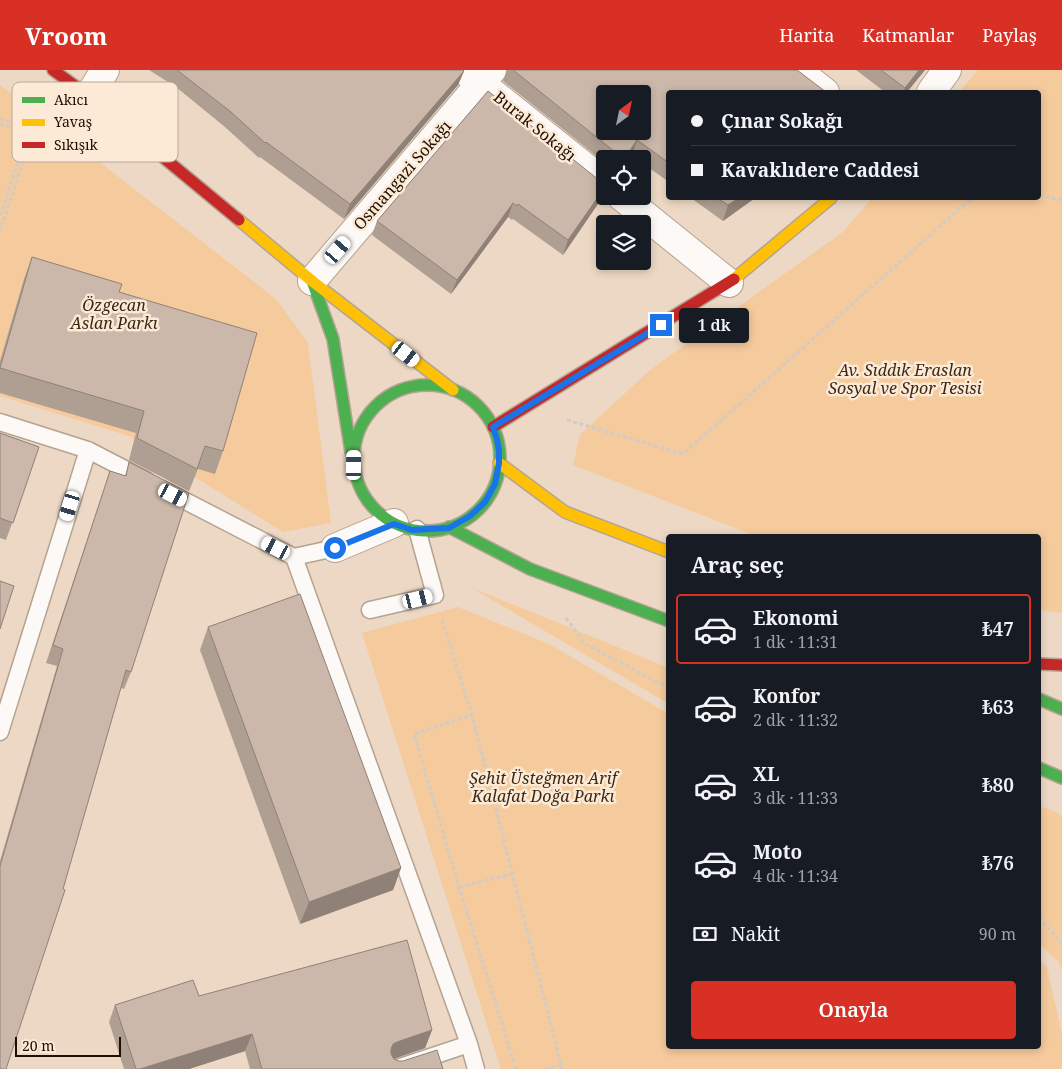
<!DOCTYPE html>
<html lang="tr">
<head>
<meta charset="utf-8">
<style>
  body { margin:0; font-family:"Noto Serif",serif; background:#242831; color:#f1f3f6; height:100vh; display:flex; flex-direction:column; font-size:19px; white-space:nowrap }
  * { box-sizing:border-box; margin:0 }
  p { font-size:16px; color:#9ea1a6 }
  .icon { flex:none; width:28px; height:28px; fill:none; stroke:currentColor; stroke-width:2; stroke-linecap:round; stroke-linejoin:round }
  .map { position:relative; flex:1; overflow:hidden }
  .sheet { position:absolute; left:666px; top:464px; width:375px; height:515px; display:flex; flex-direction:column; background:#171b24; border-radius:5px; box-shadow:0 2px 8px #0003 }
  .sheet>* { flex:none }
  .guide { position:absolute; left:666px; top:20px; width:375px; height:110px; border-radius:5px; box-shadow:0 2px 8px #0003; display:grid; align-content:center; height:110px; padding:0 25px; background:#171b24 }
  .needle { width:32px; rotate:33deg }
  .fabs { position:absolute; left:596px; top:15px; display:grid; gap:10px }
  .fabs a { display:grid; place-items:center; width:55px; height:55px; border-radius:5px; background:#171b24; box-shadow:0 2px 8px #0003; font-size:25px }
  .scale { position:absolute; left:15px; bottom:12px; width:106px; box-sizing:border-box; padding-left:5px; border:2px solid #1e0f01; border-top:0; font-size:14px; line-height:18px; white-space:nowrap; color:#1e0f01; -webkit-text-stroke:4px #fcead7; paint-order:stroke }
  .end { position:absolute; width:22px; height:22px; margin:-11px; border:6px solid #1a73e8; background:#fff; box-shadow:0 0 0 2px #fff }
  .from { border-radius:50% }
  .bubble { position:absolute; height:35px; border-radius:5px; background:#171b24; box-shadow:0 2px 8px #0003; font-size:16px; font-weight:600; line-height:35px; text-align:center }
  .car { position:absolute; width:15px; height:30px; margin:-15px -8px; border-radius:6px; box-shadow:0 0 4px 1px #0007; background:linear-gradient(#fff 24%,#345 0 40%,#fff 0 76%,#345 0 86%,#fff 0) }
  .guide b { display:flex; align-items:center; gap:18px; height:48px; font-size:19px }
  .guide b+b { border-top:1px solid #363941 }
  .guide i { width:12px; height:12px; background:#f1f3f6 }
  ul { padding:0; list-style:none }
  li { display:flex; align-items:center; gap:15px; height:70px; margin:0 10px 8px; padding:0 15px; border:2px solid transparent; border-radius:5px }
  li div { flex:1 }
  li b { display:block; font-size:19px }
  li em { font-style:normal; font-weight:600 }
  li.selected { border-color:#d93025 }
  li>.icon { width:45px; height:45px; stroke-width:1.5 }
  h2 { padding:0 25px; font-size:22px; line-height:60px }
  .pay { display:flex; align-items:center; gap:12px; height:55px; padding:0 25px; font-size:19px }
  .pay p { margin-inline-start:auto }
  .cta { display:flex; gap:10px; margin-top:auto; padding:10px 25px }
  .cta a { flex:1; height:58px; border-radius:5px; background:#d93025; color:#fff; font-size:20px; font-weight:600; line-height:58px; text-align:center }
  header { display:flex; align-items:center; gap:30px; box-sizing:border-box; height:70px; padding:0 25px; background:#d93025; color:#fff }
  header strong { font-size:24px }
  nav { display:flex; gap:28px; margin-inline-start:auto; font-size:18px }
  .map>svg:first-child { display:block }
</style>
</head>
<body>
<header>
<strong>Vroom</strong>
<nav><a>Harita</a><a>Katmanlar</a><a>Paylaş</a></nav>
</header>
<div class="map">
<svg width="1062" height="999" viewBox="0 0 1062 999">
  <rect width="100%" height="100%" fill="#ecd8c4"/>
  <path fill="#f5ca9c" d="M978 0H1062V543L1039 540V466H756L573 395 580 365 650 300 843 162 872 128H1039V22H959Z
    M0 15 276 229 308 273 331 453 283 462 129 366 0 326Z
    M472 518 669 598V634Z
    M458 537 549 574 669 644V976H1039V890L1047 897 1062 964V999H501L362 563Z
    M1039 736 1054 741 1062 746V902L1059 892 1039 874Z"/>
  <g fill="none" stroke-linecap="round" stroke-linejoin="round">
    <defs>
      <path id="lane" d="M0 352 88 380 146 410
        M168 422 294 487 469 974 476 999
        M294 487 335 478
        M370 540 435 525 417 459
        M0 662 88 380
        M394 999 469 974"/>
      <path id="street" d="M464 0 605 113
        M797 0 825 22
        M931 22 947 0
        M89 26 105 0
        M621 126 729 213
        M312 211 492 0
        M335 478 394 453"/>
      <path id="fast" d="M312 211 333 269 351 382
        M354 388a73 73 0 1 1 146 0a73 73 0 1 1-146 0Z
        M449 457 530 499 669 551
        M1039 629 1062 639
        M1039 698 1062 708"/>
      <path id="slow" d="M239 150 312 211 453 320
        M734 209 831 128
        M499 393 565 442 669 482"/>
      <path id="jam" d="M53 0 89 26 239 150
        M493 357 734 209
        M1039 594 1062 595"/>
    </defs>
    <use href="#lane" stroke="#b4a392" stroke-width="19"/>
    <use href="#street" stroke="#b4a392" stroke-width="30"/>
    <use href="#fast" stroke="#b4a392" stroke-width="14"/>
    <use href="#slow" stroke="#b4a392" stroke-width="14"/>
    <use href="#jam" stroke="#b4a392" stroke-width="14"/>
    <path stroke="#d1cbc6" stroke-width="3" stroke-dasharray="4 2.5" stroke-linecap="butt" d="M0 48 30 60 32 65 0 161
      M0 54 27 64 0 146
      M1039 126 1062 130
      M567 350 683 384 972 128
      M566 548 585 574 669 618
      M442 550 472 645
      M459 817 512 804
      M1039 847 1062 874
      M516 999 459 817 414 664 472 645 562 999
      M545 999 561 995"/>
    <use href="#lane" stroke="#fcf9f6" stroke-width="16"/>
    <use href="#street" stroke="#fcf9f6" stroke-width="28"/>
    <use href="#fast" stroke="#4caf50" stroke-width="11"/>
    <use href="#slow" stroke="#ffc107" stroke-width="11"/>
    <use href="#jam" stroke="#c62828" stroke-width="11"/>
  </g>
  <path fill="#af9e92" d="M149 0H463L464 1 458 15 344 149 260 87 259 88 225 57 176 17Z
    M507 0H797L669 22V112L642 93V89H636L632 85 629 89H605V93L503 11Z
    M856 0H925L907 22H885Z
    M488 21 602 128 563 185 513 149 512 150 508 147 451 224 372 165 377 151Z
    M691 128H755L723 151Z
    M32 187 119 222 223 381 215 404 198 399 189 421 129 390 136 363 0 323V291L24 209Z
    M0 363 39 377 6 470 0 468Z
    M129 392 131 602 124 619 121 618 0 999V791L57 596 46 593 110 401 125 406Z
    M208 557 401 798 393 820 300 854 200 580Z
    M199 926 432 960 425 978 394 989 399 991 443 999H250L245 981 189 999H124L109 952 115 935Z"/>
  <path fill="#8f8177" d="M919 0H925L907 22H903L905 18Z
    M464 1 458 15 344 149 350 134Z
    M637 70 632 85 629 89H624Z
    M605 117V119L602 128 563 185 568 170Z
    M739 128H755L723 151 728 135Z
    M513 133 508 147 451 224 457 210Z
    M401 798 393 820 300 854 309 832Z
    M432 960 425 978 390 990 391 979 393 974 397 972Z
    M252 964 245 981 189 999H140Z"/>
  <path fill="#ccb8aa" stroke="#8f8177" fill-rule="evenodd" d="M177 0H463L464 1 350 134 266 72 265 73 231 42Z
    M513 0H797L826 22H669V93L637 70 624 89H623L620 86ZM605 24H642V61H605Z
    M881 0H919L905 18Z
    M488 21 600 111 605 113V117L568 170 518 134 517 136 513 133 457 210 377 151Z
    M717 128H739L728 135Z
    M32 187 122 214 119 222 257 263 223 381 205 376 197 399 137 368 144 341 0 298Z
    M0 363 39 377 13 453 0 448Z
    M129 392 189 423 131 602 126 600 63 819 65 820 6 999H0V796L63 579 53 575 110 401 126 406Z
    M0 511 14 516 0 559Z
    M300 524 401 798 309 832 208 557Z
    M407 870 432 960 397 972 393 974 391 979V984L394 989 399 991H403L437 980 443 999H262L252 964 140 999H136L115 935 193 910 199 926Z"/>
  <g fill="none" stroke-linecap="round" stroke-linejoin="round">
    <path stroke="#1a73e8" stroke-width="6" d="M335 478 394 454 412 460 449 458 470 446 485 432 495 414 499 393V381L497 369 493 357 661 255"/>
  </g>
  <g text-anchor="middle" stroke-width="5" stroke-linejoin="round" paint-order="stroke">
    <g font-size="16" fill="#1e0f01" stroke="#fcead7">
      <text transform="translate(535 56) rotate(39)" y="6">Burak Sokağı</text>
      <text transform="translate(402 105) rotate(-49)" y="6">Osmangazi Sokağı</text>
    </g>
    <g font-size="16" font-style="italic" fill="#3a2815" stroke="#fcead7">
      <text x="114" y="241">Özgecan<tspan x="114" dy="18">Aslan Parkı</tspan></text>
      <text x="905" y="306">Av. Sıddık Eraslan<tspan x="905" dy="18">Sosyal ve Spor Tesisi</tspan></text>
      <text x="543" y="714">Şehit Üsteğmen Arif<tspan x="543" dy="18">Kalafat Doğa Parkı</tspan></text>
    </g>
  </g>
  <rect x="12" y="12" width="166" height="80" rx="8" fill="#fcead7" stroke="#b9a897" stroke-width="1"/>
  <rect x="22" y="27" width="23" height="6" fill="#4caf50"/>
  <rect x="22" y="49" width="23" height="7" fill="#ffc107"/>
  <rect x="22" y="72" width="23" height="6" fill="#c62828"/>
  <g font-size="14" fill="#1e0f01">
    <text x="54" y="35">Akıcı</text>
    <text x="54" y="57">Yavaş</text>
    <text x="54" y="80">Sıkışık</text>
  </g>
</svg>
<div class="fabs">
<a><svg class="needle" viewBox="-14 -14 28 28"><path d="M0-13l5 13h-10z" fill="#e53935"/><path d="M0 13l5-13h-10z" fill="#9ea1a6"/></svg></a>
<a><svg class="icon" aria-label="locate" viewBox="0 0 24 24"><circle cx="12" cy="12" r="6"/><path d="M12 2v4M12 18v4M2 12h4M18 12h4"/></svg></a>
<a><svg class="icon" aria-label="layers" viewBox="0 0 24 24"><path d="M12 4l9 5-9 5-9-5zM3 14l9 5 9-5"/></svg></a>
</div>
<div class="scale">20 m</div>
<i class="end from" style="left:335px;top:478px"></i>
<i class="end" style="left:661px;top:255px"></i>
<div class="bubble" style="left:679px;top:238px;width:70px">1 dk</div>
<i class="car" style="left:338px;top:180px;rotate:41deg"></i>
<i class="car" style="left:406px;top:284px;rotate:128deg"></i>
<i class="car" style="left:354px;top:395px;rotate:1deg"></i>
<i class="car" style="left:173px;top:425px;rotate:117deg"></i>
<i class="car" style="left:70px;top:436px;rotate:197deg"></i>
<i class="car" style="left:276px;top:478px;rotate:297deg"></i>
<i class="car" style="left:418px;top:529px;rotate:76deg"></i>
<div class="guide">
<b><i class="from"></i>Çınar Sokağı</b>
<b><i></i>Kavaklıdere Caddesi</b>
</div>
<section class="sheet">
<h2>Araç seç</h2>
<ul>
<li class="selected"><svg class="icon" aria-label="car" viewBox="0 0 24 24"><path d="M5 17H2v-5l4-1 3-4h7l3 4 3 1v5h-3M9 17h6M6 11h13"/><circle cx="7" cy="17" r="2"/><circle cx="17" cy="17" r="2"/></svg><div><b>Ekonomi</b><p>1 dk · 11:31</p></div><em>₺47</em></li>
<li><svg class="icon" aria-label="car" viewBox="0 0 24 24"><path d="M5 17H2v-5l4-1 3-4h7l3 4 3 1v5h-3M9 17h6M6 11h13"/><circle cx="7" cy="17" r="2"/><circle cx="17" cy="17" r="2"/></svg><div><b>Konfor</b><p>2 dk · 11:32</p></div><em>₺63</em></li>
<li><svg class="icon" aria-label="car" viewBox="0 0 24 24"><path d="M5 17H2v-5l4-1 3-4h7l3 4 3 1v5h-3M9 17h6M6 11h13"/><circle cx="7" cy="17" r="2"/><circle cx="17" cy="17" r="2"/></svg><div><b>XL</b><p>3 dk · 11:33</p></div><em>₺80</em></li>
<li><svg class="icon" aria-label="car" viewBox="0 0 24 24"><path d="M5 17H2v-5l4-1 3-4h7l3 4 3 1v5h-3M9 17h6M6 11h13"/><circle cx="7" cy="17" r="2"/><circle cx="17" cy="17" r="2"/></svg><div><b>Moto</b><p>4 dk · 11:34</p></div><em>₺76</em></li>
</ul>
<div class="pay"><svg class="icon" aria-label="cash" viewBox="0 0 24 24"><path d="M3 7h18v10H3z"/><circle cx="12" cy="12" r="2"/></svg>Nakit<p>90 m</p></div>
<div class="cta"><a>Onayla</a></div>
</section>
</div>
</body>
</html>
